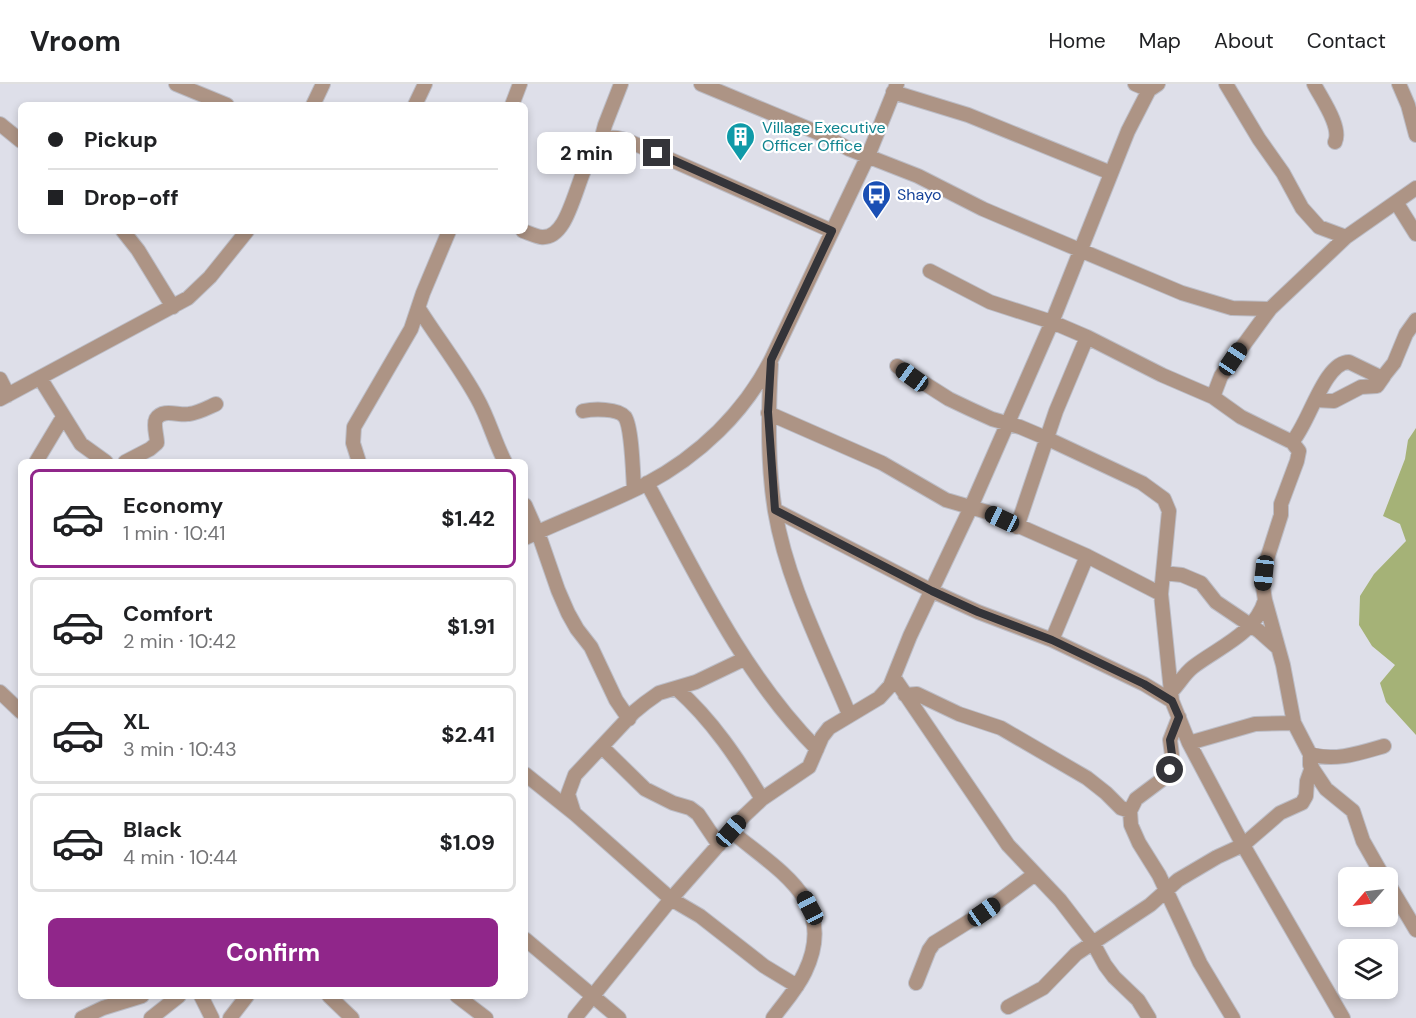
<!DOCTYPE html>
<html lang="en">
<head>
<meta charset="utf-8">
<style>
  body { margin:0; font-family:"DM Sans",sans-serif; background:#f2f2f2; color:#202124; height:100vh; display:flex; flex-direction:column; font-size:22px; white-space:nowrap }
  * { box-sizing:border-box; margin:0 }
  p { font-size:20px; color:#757577 }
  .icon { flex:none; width:33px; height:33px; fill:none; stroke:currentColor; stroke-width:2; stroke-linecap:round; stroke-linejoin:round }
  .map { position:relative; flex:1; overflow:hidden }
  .panel { position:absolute; left:18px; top:375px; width:510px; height:540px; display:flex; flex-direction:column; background:#fff; border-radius:9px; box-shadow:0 3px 9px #0003 }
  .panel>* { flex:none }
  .banner { position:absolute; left:18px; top:18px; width:510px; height:132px; border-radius:9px; box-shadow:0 3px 9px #0003; display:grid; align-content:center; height:132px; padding:0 30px; background:#fff }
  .needle { width:39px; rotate:242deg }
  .controls { position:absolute; left:1338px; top:783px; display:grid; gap:12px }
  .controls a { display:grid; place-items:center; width:60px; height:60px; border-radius:9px; background:#fff; box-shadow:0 3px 9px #0003; font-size:30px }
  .end { position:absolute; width:27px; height:27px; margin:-14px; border:8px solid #343439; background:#fff; box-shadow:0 0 0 3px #fff }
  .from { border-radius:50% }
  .bubble { position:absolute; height:42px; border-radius:9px; background:#fff; box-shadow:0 3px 9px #0003; font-size:20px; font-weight:700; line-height:42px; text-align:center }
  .car { position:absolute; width:18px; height:36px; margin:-18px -9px; border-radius:8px; box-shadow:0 0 4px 2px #0007; background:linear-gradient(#222 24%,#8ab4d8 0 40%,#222 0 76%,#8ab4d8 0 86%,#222 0) }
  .banner b { display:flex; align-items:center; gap:21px; height:57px; font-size:22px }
  .banner b+b { border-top:2px solid #e0e0e0 }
  .banner i { width:15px; height:15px; background:#202124 }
  ul { padding:10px 0 0; list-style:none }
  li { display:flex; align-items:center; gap:18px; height:99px; margin:0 12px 9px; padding:0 18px; border:3px solid #e0e0e0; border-radius:9px }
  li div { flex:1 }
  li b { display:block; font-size:22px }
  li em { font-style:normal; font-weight:700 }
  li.selected { border-color:#90268a }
  li>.icon { width:54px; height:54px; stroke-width:1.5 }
  .cta { display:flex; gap:12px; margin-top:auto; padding:12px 30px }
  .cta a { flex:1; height:69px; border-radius:9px; background:#90268a; color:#fff; font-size:24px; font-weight:700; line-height:69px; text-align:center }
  header { display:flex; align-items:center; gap:36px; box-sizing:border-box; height:84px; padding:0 30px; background:#fff; border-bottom:2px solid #e0e0e0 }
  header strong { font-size:28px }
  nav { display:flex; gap:33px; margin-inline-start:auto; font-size:21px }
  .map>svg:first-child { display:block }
</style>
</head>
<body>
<header>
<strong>Vroom</strong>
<nav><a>Home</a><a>Map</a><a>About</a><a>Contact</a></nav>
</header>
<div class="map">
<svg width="1416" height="934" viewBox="0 0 1416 934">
  <rect width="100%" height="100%" fill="#dedfe9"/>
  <path fill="#a5b277" d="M1416 344V651L1386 618 1380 599 1395 581 1372 562 1359 541 1360 512 1374 490 1406 457 1400 440 1383 432 1405 375 1408 356Z"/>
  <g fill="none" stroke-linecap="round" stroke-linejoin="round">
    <defs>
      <path id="minor" d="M176 0 227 21
        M701 0 821 50 849 65 918 92 983 125 1056 156 1182 209 1232 224 1270 225
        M1135 0 1149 6
        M1226 0 1259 55 1283 89 1302 124 1319 143 1346 153
        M1314 0C1321 14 1342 43 1335 58
        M1399 0 1408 21 1416 51
        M893 8 968 31 1111 89
        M313 21 323 0
        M415 21 425 0
        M512 21 520 0
        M0 40 21 57
        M600 60 605 41 621 0
        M1396 118 1416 150
        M123 147 138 166 173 223
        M523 147C529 149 535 152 541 153 577 157 576 61 610 54 618 53 626 56 633 59L832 147
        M930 187 990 218 1052 238 1087 253 1162 291 1213 313 1241 333 1292 358 1299 367 1297 377 1281 420V431L1267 475 1263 503 1265 516 1283 581 1294 639 1310 670V681L1326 705 1353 727 1363 757 1384 794
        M419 225C438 255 460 283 477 314 489 335 494 357 505 378
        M771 280C768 329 767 379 775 427 787 498 822 565 849 630
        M897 282 949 315 970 325 992 335 1020 343 1046 354 1142 399 1164 415 1169 427 1161 510 1172 617 1189 659 1243 761 1343 934
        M40 294 81 360 106 378
        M0 295 8 311
        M1213 313 1221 292 1270 225 1346 153 1416 104
        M0 315 188 214 210 193 247 147
        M1316 316 1334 317 1361 303 1377 302 1384 292
        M583 327C593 325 618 324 625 333 632 344 633 390 634 405
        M768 329 882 379 946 416 987 428 1087 472 1161 510
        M1292 358C1309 340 1324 278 1349 278L1382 294 1394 279 1406 250 1416 236
        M36 378 63 333
        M125 378 150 365 157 359C157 352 153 341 156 335 163 324 179 332 189 330 198 329 207 324 216 320
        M359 378 353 359 354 343 411 245 423 209 449 147
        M647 399C697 492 742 589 817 665
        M525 421 541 457 558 506 568 529 577 545 591 563 616 616 629 635
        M775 426 932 507 978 528 1052 556 1144 600 1172 617
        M1017 443 1056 327 1087 253
        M525 454C565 435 607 420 646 400 699 372 744 329 771 276L868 72 897 0
        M1163 489 1182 491 1201 499 1216 518 1259 547 1278 564
        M1052 556 1087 472
        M895 595 1008 761 1060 816 1093 859 1105 881 1114 893 1138 916 1149 934
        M677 605C712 636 738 675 762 715
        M0 608 21 628
        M1171 608C1179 600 1184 590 1193 583 1219 563 1255 550 1265 516
        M905 611 917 610 959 630 1001 644 1087 694 1106 709 1121 724 1130 727
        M1179 633 1170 656 1172 671 1170 686 1164 694 1136 715 1130 727 1131 741 1139 759 1159 791 1200 879 1233 934
        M1189 659 1255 640 1294 639
        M602 663 645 705 673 719 690 724 698 730 719 761
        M1310 670C1334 678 1360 669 1384 662
        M525 690 575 730 671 815 700 832 764 882 797 902
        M574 729 568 710 575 691 634 628 645 619 659 609 696 598 744 575
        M731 747C777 786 839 817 805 888 797 905 784 919 773 934
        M1388 799 1416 846
        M525 855 619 934
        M916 899 929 866 934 859 984 828 1035 790
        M201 912 212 934
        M329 912 352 934
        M457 912 486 934
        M1008 923 1043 904 1076 870 1150 821 1178 796 1217 773 1243 761 1280 729 1302 719 1306 712 1307 697 1312 683
        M82 934 103 924 142 912
        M151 934 179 912
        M230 934 247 912
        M575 934 671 815 744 732 762 715 809 683 822 653 829 644 879 614 890 602 910 552 971 423 1052 238 1128 47 1149 6 1158 0"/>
    </defs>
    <use href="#minor" stroke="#bcbdc6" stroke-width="16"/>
    <use href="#minor" stroke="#ad9485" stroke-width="14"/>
  </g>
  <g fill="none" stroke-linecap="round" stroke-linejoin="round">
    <path stroke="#343439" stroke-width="8" d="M657 69 832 147 771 276 768 328 775 426 932 507 978 528 1052 556 1144 600 1172 617 1179 633 1170 656 1172 671 1170 686"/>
  </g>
  <defs>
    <symbol id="building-pin" viewBox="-11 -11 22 30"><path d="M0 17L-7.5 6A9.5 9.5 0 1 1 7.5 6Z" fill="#0f9aa8" stroke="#fff"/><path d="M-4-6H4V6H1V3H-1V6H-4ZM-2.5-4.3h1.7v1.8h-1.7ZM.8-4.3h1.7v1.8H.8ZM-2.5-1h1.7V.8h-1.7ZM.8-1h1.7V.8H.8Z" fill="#fff"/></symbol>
    <symbol id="bus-pin" viewBox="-11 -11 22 30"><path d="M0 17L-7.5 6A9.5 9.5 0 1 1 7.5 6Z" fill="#1a4fb4" stroke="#fff"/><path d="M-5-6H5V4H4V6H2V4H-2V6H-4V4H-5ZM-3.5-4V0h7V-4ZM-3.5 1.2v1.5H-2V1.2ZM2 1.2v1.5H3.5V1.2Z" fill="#fff"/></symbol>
  </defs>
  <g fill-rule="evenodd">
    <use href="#building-pin" x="724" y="36" width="33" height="45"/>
    <use href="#bus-pin" x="860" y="94" width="33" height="45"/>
  </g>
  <g text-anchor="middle" stroke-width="4.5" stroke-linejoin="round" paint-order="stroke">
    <g font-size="16" fill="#0d838f" stroke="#fff" text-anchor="start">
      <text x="762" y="49">Village Executive<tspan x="762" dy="18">Officer Office</tspan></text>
    </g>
    <g font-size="16" fill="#164399" stroke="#fff" text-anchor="start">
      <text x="897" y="116">Shayo</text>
    </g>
  </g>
</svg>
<div class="controls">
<a><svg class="needle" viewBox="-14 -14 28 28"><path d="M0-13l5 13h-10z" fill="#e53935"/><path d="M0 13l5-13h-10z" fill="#757577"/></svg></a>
<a><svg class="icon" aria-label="layers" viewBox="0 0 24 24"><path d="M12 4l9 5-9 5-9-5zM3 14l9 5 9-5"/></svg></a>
</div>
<i class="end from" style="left:1170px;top:686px"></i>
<i class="end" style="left:657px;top:69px"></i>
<div class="bubble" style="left:537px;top:48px;width:99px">2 min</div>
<i class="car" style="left:1233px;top:275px;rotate:34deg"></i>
<i class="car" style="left:912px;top:293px;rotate:306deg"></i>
<i class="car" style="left:1002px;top:435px;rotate:295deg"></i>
<i class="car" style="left:1264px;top:489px;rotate:186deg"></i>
<i class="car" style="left:731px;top:747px;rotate:41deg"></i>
<i class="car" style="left:810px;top:824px;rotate:332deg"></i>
<i class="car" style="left:984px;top:828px;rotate:55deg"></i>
<div class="banner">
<b><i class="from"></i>Pickup</b>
<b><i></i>Drop-off</b>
</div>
<section class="panel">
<ul>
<li class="selected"><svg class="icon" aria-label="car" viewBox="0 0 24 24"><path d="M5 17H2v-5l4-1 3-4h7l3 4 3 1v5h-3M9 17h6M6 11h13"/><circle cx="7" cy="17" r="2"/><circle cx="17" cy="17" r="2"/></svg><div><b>Economy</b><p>1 min · 10:41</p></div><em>$1.42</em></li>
<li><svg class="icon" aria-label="car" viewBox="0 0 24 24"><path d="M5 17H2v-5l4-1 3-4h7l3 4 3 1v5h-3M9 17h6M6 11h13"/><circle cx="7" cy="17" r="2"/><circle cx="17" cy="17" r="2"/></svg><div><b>Comfort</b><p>2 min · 10:42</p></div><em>$1.91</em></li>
<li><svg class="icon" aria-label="car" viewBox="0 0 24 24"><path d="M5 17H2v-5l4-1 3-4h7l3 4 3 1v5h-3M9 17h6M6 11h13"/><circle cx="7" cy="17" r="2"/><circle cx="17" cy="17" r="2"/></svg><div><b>XL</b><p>3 min · 10:43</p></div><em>$2.41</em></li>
<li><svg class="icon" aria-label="car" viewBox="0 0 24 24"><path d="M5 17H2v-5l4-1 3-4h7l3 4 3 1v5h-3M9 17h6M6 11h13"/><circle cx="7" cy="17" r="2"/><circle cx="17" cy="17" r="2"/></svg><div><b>Black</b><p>4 min · 10:44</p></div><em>$1.09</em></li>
</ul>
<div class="cta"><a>Confirm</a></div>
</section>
</div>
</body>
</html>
